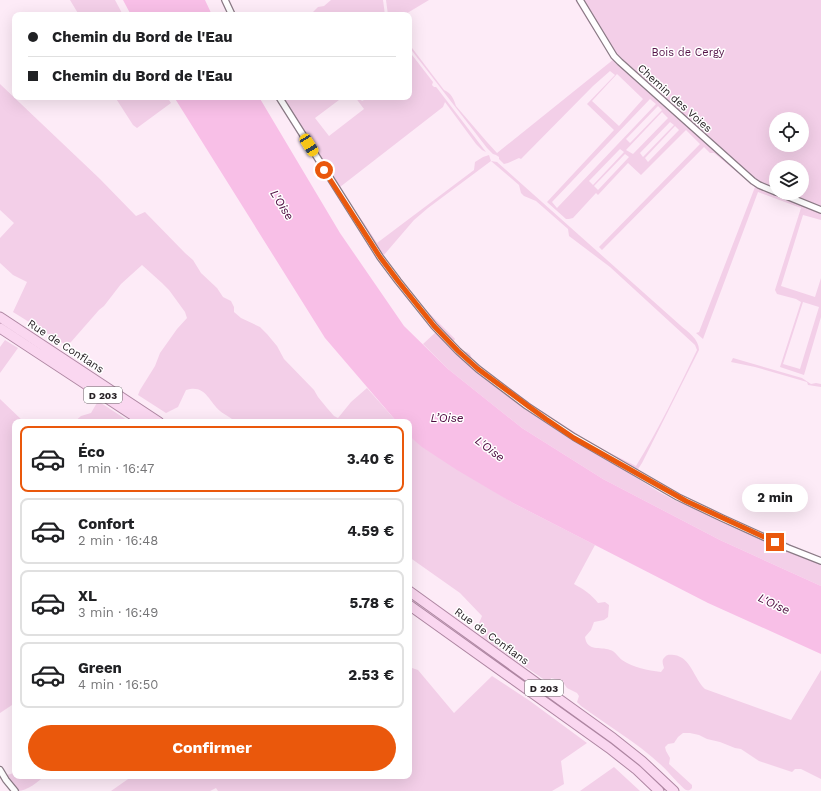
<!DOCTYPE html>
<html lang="fr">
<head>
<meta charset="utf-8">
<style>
  body { margin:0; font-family:"Work Sans",sans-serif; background:#f2f2f2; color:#202124; height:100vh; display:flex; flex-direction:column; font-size:15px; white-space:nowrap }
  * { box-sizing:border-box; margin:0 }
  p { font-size:13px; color:#757577 }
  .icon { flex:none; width:22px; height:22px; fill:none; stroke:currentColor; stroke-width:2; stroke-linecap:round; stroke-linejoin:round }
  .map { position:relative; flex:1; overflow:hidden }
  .side { position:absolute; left:12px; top:419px; width:400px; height:360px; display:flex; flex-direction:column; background:#fff; border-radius:8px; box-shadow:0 4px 16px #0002 }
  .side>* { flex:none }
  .top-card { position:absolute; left:12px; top:12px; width:400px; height:88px; border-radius:8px; box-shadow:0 4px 16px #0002; display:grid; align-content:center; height:88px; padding:0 16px; background:#fff }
  .fabs { position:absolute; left:769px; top:112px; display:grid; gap:8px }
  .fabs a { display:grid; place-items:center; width:40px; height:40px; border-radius:50%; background:#fff; box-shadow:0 4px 16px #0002; font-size:20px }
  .end { position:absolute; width:18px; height:18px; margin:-9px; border:5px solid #ea580c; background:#fff; box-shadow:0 0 0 2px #fff }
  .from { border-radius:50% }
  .bubble { position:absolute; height:28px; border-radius:14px; background:#fff; box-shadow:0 4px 16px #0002; font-size:13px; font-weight:700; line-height:28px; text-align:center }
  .car { position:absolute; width:12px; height:24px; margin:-12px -6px; border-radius:5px; box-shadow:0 0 3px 1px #0007; background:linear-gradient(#f5c518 24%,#345 0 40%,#f5c518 0 76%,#345 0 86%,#f5c518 0) }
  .top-card b { display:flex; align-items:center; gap:14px; height:38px; font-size:15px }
  .top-card b+b { border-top:1px solid #e0e0e0 }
  .top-card i { width:10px; height:10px; background:#202124 }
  ul { padding:7px 0 0; list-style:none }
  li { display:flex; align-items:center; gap:12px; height:66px; margin:0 8px 6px; padding:0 8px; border:2px solid #e0e0e0; border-radius:8px }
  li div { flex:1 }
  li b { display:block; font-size:15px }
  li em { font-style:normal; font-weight:700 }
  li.active { border-color:#ea580c }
  li>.icon { width:36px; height:36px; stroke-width:1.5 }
  .action { display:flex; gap:8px; margin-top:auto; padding:8px 16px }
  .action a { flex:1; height:46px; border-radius:24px; background:#ea580c; color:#fff; font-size:16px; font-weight:700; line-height:46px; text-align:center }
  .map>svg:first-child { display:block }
</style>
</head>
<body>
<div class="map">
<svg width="821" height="791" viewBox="0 0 821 791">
  <rect width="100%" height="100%" fill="#fdebf7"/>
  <path fill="#f3cfe8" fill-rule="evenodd" d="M70 0H115L123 15H79Z
    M331 0H383L385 15H324L322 13 320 15H310L318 7 324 6Z
    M386 0H429L404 15H388Z
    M575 0H821V208L780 193H802V167H776V192L755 185 821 211V220L803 215 781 286 815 297 821 278V317L804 375 780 367 801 302 796 299 777 294 775 290 801 208 758 192 703 339 696 333 699 332 755 187 714 153H710L704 147 602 250 599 247 700 144 686 130 641 175 628 163 598 195 596 193 573 218 569 219H566L547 202 614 130 587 104 615 75 610 71 593 86 521 159 519 158 508 163 504 164 499 159V157L496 155 493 154 487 148 409 47V44L444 90C451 93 454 99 456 106L487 142 497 153 614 59 589 23ZM617 74 643 99 619 126 592 101ZM650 99 656 104 557 208 552 202ZM658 106 662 110 630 143 626 139ZM662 112 668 118 633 154 626 150ZM776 119H802V145H776ZM670 122 674 125 643 157 640 153ZM675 126 679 130 648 162 645 158ZM620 149 624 152 593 185 589 181ZM625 154 629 157 598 190 594 186ZM803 302 819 307 800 369 783 364Z
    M409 51 433 82 432 85 434 87H436L437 88 486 152 482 150 476 144 445 102 443 107 340 187 355 211 364 223 377 243 474 170 475 162 483 157 489 155 491 161 497 162 680 325C688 332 699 339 699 350L642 463 638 469H633L593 447 535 410 463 355 420 306 391 270 291 111 284 97H343L315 118 329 136 364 109 355 97H358L362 101 364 100 362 97H409ZM491 161 519 185 521 193 524 196 536 201 568 229 569 236 610 267 695 345 697 350C678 389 659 429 636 466L608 452 582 437 534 406 493 376 472 359 470 354 467 352 462 351 453 342 455 339 423 307 383 256 414 220 428 208Z
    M0 84 100 179 136 216 145 212 185 253 193 260 201 273 217 288 223 297 231 301 234 307V312L241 318 260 327 267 334 277 346 284 359 314 390 318 397 327 408 334 416 338 418 351 402 367 388 397 422H235C231 417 225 415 220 411 208 400 205 384 186 390L178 407 166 413 138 395 140 390 155 366 160 353 177 329 187 318 185 312 169 290 162 283 142 265 121 284 104 306 99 310 71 342 66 345 13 312 27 282 13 275 0 263V238L14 223 0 210Z
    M115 97H167L171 103 137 128 133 125Z
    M436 332 474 368 600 455 659 492 676 501 693 506 821 563V586L720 540 603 479 522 428 448 369 423 344Z
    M5 340 18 348 0 373V347Z
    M733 358 802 378 811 384 816 383 821 384V387L808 385 807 382 755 367 731 362Z
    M0 399 24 422H15V703L0 713Z
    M98 401 130 422H74L81 416 91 413Z
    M409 436 411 438 513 503 595 545 574 584C583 589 591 594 598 603L605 602 609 605 608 617 604 620 594 622 591 630 585 637C587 652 600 646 610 650 615 651 618 657 622 660 634 668 647 670 661 672L664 668C663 664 661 660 665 657 667 654 671 655 674 655 691 657 694 679 705 689L791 720 821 670V779L801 769H795L792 772 759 761 741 749 735 748 720 742 707 739 699 735 690 733H683L678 737 674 743 668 744 665 747 666 751 670 758 669 764 692 785V788C690 790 689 791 686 790 683 789 665 768 660 764 636 742 607 725 581 706L577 702 579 696 577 693 567 688 562 681 551 678 549 683 482 637 483 633 477 628 482 616 460 593 409 557Z
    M412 668 418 670 454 713 492 676 530 701 587 743 561 761 564 784 552 791H218L216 788 210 791H111L131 777V776H409V669Z
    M614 767 640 791H580Z
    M15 771V776H45C38 781 28 791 18 791L6 775 11 774Z"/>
  <path fill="#f8bfe7" d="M123 0H205L212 15H131Z
    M174 97H259L340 233 404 326 448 369 522 428 603 479 720 540 821 586V654L708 603 513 503 457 470 422 447 409 436V422H397L325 338Z"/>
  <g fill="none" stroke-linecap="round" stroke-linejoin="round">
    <defs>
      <path id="street" d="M225 0 232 15
        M580 0 614 56 620 62 753 181 759 185 776 192
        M279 97 380 257 398 281 434 326 458 351 478 369 527 406 574 437 678 497 722 518 788 548 821 561
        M779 193 821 210
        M0 770 6 780 15 791"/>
      <path id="primary" d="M0 317 159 422
        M0 328 143 422
        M409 591 613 738 642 761 674 791
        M409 605 609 748 637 770 659 791"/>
    </defs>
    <use href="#street" stroke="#8a7a85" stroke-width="8"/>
    <use href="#primary" stroke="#ae86a2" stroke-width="11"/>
    <use href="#street" stroke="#fff" stroke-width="5.5"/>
    <use href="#primary" stroke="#fad7f0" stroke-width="9"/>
  </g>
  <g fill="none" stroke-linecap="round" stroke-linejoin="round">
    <path stroke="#ea580c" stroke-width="5" d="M324 170 380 257 398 281 434 326 458 351 478 369 528 406 546 419 574 438 686 501 775 542"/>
  </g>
  <g text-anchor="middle" stroke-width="3" stroke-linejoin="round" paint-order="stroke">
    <g fill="#fff" stroke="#686466" stroke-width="1">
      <rect x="84" y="387" width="38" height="16" rx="3"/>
      <rect x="525" y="680" width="38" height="16" rx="3"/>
    </g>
    <g font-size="10" font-weight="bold" fill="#272125">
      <text x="103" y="399">D 203</text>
      <text x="544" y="692">D 203</text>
    </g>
    <g font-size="11" fill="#531347" stroke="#fff">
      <text x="688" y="56">Bois de Cergy</text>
    </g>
    <g font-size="11" fill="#272125" stroke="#fff">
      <text transform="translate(675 98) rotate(42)" y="4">Chemin des Voies</text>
      <text transform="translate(66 346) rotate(33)" y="4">Rue de Conflans</text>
      <text transform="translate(492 636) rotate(36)" y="4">Rue de Conflans</text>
    </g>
    <g font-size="12" font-style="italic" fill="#4e0d41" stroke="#fff">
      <text transform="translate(282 205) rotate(58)" y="4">L'Oise</text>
      <text x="447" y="422">L’Oise</text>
      <text transform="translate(490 449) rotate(37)" y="4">L'Oise</text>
      <text transform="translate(774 604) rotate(25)" y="4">L'Oise</text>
    </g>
  </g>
</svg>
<div class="fabs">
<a><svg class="icon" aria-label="locate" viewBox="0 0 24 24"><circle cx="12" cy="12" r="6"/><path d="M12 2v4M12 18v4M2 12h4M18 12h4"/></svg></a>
<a><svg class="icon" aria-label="layers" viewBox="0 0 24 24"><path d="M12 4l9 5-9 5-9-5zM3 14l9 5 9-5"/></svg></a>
</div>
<i class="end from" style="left:324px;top:170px"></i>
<i class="end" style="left:775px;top:542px"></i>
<div class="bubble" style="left:742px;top:484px;width:66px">2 min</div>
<i class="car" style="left:309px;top:145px;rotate:148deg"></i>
<div class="top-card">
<b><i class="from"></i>Chemin du Bord de l'Eau</b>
<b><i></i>Chemin du Bord de l'Eau</b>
</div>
<section class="side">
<ul>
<li class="active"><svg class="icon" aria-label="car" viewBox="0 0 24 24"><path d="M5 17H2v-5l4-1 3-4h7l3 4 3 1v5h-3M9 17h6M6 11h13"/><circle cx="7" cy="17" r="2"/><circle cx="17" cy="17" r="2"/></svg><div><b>Éco</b><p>1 min · 16:47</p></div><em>3.40 €</em></li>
<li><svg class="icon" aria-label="car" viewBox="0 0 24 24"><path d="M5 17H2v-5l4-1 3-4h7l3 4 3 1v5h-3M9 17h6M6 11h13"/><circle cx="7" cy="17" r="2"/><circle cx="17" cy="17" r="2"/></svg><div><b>Confort</b><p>2 min · 16:48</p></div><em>4.59 €</em></li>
<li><svg class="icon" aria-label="car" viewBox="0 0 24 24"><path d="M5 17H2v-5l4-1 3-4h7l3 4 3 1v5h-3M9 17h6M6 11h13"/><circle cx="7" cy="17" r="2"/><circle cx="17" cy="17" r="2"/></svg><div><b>XL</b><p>3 min · 16:49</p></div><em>5.78 €</em></li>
<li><svg class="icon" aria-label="car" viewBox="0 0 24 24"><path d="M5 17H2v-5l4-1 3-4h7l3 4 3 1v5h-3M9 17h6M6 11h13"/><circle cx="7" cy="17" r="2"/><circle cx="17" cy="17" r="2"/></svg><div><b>Green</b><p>4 min · 16:50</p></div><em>2.53 €</em></li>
</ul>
<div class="action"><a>Confirmer</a></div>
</section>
</div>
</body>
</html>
